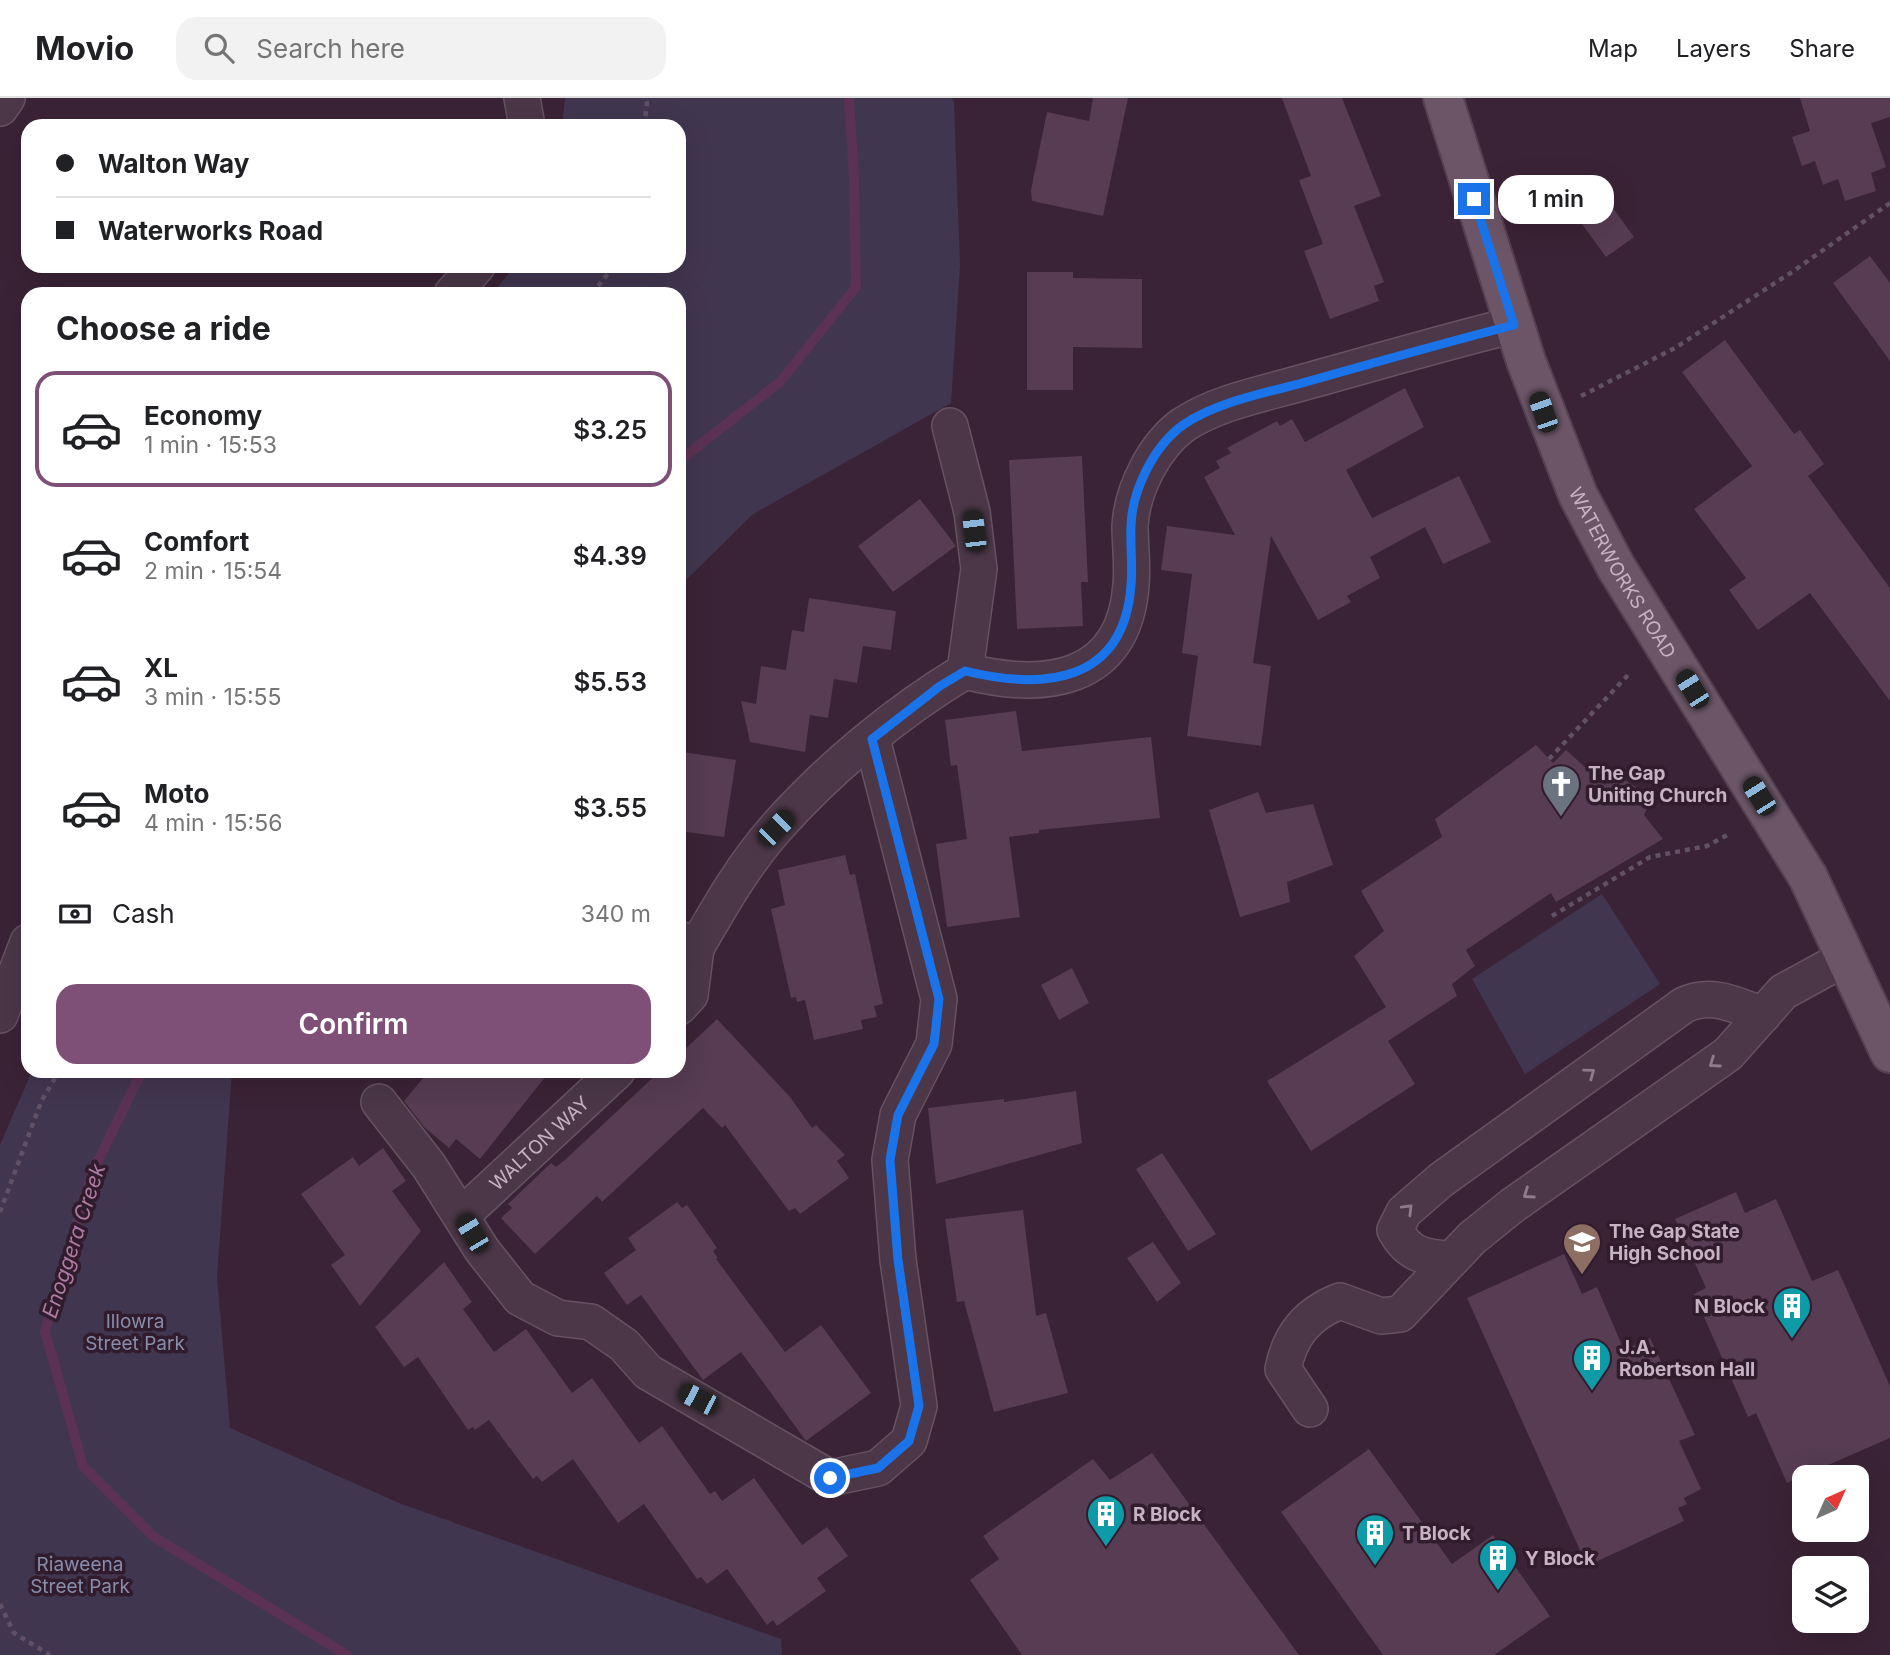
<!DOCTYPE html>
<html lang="en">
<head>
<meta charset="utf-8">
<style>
  body { margin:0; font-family:Inter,sans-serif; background:#f2f2f2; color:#202124; height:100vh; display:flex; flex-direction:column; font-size:26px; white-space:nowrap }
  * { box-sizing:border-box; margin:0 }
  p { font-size:23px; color:#757577 }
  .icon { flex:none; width:38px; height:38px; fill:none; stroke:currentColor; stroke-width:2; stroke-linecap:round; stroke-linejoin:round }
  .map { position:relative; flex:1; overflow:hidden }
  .sheet { position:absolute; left:21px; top:189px; width:665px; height:791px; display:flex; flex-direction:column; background:#fff; border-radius:21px; box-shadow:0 7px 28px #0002 }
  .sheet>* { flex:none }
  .top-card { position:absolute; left:21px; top:21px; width:665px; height:154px; border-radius:21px; box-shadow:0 7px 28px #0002; display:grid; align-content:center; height:154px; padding:0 35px; background:#fff }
  .needle { width:46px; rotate:45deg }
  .tools { position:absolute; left:1792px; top:1367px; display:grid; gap:14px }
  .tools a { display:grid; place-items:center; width:77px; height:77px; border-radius:14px; background:#fff; box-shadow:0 7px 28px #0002; font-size:35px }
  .end { position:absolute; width:32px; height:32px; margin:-16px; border:9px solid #1a73e8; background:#fff; box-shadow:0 0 0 4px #fff }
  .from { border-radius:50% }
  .bubble { position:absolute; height:49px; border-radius:21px; background:#fff; box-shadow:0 7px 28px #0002; font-size:23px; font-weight:600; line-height:49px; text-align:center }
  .car { position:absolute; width:21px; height:42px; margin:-21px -10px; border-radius:9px; box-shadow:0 0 5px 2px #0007; background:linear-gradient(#222 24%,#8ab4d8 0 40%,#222 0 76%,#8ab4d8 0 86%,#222 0) }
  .top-card b { display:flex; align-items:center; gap:24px; height:66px; font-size:26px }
  .top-card b+b { border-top:2px solid #e0e0e0 }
  .top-card i { width:18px; height:18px; background:#202124 }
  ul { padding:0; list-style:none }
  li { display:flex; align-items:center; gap:21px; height:116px; margin:0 14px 10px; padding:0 21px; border:4px solid transparent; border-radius:21px }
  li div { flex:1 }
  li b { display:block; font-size:26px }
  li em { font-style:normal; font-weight:600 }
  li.active { border-color:#7f5077 }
  li>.icon { width:63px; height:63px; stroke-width:1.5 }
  h2 { padding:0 35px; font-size:32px; line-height:84px }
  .pay { display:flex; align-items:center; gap:18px; height:77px; padding:0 35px; font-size:26px }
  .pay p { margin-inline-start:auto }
  .action { display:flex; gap:14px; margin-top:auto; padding:14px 35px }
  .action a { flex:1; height:80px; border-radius:21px; background:#7f5077; color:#fff; font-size:28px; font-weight:600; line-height:80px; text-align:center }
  header { display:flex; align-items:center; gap:42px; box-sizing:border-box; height:98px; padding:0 35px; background:#fff; border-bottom:2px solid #e0e0e0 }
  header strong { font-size:33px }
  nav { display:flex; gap:38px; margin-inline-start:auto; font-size:24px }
  .search { width:490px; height:63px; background:#f2f2f2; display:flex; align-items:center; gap:18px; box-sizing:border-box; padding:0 24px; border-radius:21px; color:#757577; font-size:26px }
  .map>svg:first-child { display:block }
</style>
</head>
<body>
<header>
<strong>Movio</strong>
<div class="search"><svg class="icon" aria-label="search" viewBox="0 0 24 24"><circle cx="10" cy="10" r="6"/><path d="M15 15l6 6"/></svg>Search here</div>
<nav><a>Map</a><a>Layers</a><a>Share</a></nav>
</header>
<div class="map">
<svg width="1890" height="1557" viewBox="0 0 1890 1557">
  <rect width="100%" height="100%" fill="#3a2336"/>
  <path fill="#41364f" d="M565 0H952L954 5 960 167 951 305 753 416 679 489V196H492L515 168H679V28H562Z
    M1602 796 1660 886 1525 976 1472 881Z
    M32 973H232L217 1179 230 1330 399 1405 781 1541 782 1557H0V1047Z"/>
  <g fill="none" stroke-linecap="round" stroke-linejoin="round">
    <path stroke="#5b3253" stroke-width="10" d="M679 363 780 284 856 189 854 80 849 0
      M142 973 91 1077 45 1233 83 1368 154 1439 347 1557"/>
  </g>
  <path fill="#573c53" d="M1093 0H1128L1103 118 1032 103 1031 92 1047 14 1089 23Z
    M1282 0H1342L1381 98 1354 108 1384 184 1374 188 1379 203 1330 221 1304 153 1323 146 1299 82 1311 78Z
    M1800 0H1890V19L1871 25 1886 69 1871 75 1876 93 1845 103 1838 81 1823 87 1815 63 1802 68 1792 39 1810 33Z
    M1610 106 1634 139 1606 159 1582 126Z
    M1870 158 1890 185V263L1833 185Z
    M1027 174H1073V180L1142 181V250L1073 249V292H1027Z
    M1725 242 1794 336 1800 332 1824 366 1808 378 1890 490V603L1810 495 1758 532 1729 492 1746 480 1694 411 1752 368 1682 274Z
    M1405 290 1424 329 1346 372 1372 420 1459 378 1491 444 1443 466 1425 429 1370 459 1380 480 1347 498 1351 504 1318 522 1271 438 1253 565 1271 568 1261 648 1187 638 1198 558 1182 555 1192 476 1161 472 1167 428 1235 437 1204 379 1220 370 1216 363 1231 355 1227 350 1277 323 1280 328 1292 321 1305 344Z
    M1082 358 1088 484H1081L1083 528 1017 531 1009 362Z
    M920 401 956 448 893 494 858 448Z
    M809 500 896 513 891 552 863 548 857 585 834 581 828 620 810 617 805 654 750 644 741 603 756 606 761 568 786 572 792 532 804 534Z
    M1016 613 1022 653 1151 639 1160 720 1039 732V735L1009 739 1020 819 947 829 936 746 967 741 957 667 951 668 945 622Z
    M1536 647 1553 665 1566 652 1605 687 1615 676 1652 699 1644 717 1663 741 1556 804 1551 795 1466 852 1475 868 1452 886 1457 898 1388 943 1415 986 1311 1053 1267 983 1386 909 1354 858 1384 833 1361 793 1442 739 1435 721Z
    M683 654 736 662 724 739 679 733V682Z
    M1258 694 1266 715 1313 706 1333 767 1287 784 1290 804 1240 819 1209 712Z
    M845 757 850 777 855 776 883 906 874 908 877 919 861 922 863 931 814 942 805 902 797 904 796 899 791 900 771 811 785 807 778 772Z
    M1072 870 1089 905 1059 922 1041 887Z
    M717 921 790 999 812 1030 816 1027 845 1057 837 1063 849 1080 800 1116 795 1110 789 1113 725 1027 722 1030 703 1010 602 1104 597 1098 535 1156 501 1120 512 1110 508 1106 551 1065 556 1069 566 1061 660 973H679V957Z
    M429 973H550L480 1061 456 1041 449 1050 424 1029 404 1003Z
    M1076 993 1082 1045 936 1086 928 1010 1004 1001V1004Z
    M383 1050 406 1083 392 1093 421 1133 360 1208 331 1167 345 1157 301 1096 353 1059 359 1068Z
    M1162 1055 1216 1136 1188 1153 1136 1071Z
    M1736 1094 1745 1115 1776 1101 1812 1183 1838 1172 1890 1288V1340L1787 1385 1756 1315 1748 1319 1694 1196 1706 1190 1675 1121Z
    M677 1104 682 1110 687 1107 717 1150 713 1153 718 1160 716 1161 785 1254 821 1227 871 1295 806 1343 741 1254 703 1282 641 1197 627 1207 604 1175 636 1152 628 1140Z
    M1023 1112 1036 1218 1046 1215 1068 1295 994 1314 964 1203 957 1204 945 1121Z
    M1153 1144 1181 1185 1157 1204 1127 1160Z
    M1564 1156 1582 1196 1597 1189 1624 1252 1650 1240 1695 1337 1679 1343 1701 1391 1684 1400 1687 1406 1678 1410 1684 1423 1587 1468 1467 1200Z
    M444 1164 472 1204 463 1211 494 1254 526 1231 572 1295 592 1280 639 1345 662 1328 710 1396 715 1393 722 1403 754 1380 802 1447 827 1429 848 1458 817 1480 826 1493 777 1528 773 1522 767 1527 727 1471 707 1486 701 1479 697 1481 644 1406 618 1425 573 1361 542 1384 537 1378 533 1381 489 1322 475 1332 473 1329 468 1332 418 1259 404 1269 375 1229Z
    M1369 1351 1452 1466 1493 1437 1550 1518 1494 1557H1383L1281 1414Z
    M1152 1355 1299 1557H1022L970 1482 999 1461 983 1438 1093 1361 1110 1382Z"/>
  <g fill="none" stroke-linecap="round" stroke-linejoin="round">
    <defs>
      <g id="minor">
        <path d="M522 0 527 28"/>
        <path d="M0 10 7 0"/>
        <path d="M452 196 477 168"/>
        <path d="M965 573C1043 593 1124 585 1131 487 1133 467 1130 447 1130 428 1132 392 1154 348 1183 327 1219 303 1268 295 1308 283 1377 264 1445 244 1514 227"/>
        <path d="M679 841 696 850 690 897 679 909"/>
        <path d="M696 850C720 808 744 766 776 730 829 670 897 614 965 573L979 471 972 414 950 328"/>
        <path d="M0 917 28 844"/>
        <path d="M379 1004 429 1068 482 1152 520 1200 558 1220 591 1224 624 1247 648 1274 830 1380 878 1370 909 1343 919 1308 898 1162 890 1062 898 1017 934 946 939 901 872 641"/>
        <path id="s1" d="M461 1118 617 973"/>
        <path d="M1450 1161C1424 1160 1408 1156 1395 1132L1404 1114 1441 1082 1684 907C1712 894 1736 907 1763 917"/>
        <path d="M1310 1311 1283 1271C1290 1237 1307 1216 1340 1203L1381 1218 1400 1216 1472 1140 1513 1107 1728 956 1783 894 1847 859"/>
      </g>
      <g id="major">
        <path id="s2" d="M1443 0 1526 263 1578 397 1616 469 1808 779 1890 955"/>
      </g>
    </defs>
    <use href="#minor" stroke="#665262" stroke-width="38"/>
    <use href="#major" stroke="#544050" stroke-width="42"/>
    <path stroke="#605166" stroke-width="4.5" stroke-dasharray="5 5" stroke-linecap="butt" d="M644 28 647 5 645 0
      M592 196 614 168
      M1581 298 1675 250 1792 174 1890 105
      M1549 661 1629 576
      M1552 818 1650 759 1707 748 1729 736
      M0 1114 41 1004 59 973
      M0 1506 14 1535 50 1557"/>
    <use href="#minor" stroke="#4b3747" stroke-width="35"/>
    <use href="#major" stroke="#6b5567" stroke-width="38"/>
  </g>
  <defs><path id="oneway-chevron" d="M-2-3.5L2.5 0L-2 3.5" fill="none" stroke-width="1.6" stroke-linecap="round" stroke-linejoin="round" transform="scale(1.75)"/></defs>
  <g stroke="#8f7b8b">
    <use href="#oneway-chevron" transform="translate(1714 965) rotate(145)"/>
    <use href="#oneway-chevron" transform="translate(1590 975) rotate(-36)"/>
    <use href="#oneway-chevron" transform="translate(1528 1096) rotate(145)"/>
    <use href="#oneway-chevron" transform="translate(1408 1111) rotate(-45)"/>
  </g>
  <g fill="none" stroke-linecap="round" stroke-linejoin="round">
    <path stroke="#1a73e8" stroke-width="9" d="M830 1380 878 1370 909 1343 919 1308 898 1162 890 1062 898 1017 934 946 939 901 872 641 940 588 965 573C1043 592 1124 586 1131 487 1133 467 1130 448 1131 428 1132 392 1154 348 1183 327 1220 302 1271 294 1313 282 1380 263 1447 244 1514 227L1474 101"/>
  </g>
  <defs>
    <symbol id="church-pin" viewBox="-11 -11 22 30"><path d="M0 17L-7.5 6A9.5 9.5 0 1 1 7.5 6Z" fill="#6b7280" stroke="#301c2c"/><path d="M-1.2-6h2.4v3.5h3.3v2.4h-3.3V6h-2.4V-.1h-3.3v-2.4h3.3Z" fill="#fff"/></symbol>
    <symbol id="school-pin" viewBox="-11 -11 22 30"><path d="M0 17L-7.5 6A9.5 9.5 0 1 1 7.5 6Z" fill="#8d6e63" stroke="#301c2c"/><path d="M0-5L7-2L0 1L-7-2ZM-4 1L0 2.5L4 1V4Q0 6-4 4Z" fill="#fff"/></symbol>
    <symbol id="building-pin" viewBox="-11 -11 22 30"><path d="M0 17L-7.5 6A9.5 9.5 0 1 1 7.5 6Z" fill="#0f9aa8" stroke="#301c2c"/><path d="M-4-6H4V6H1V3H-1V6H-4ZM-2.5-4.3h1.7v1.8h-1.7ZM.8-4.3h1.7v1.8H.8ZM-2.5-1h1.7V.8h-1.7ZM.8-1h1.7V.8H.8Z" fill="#fff"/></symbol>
  </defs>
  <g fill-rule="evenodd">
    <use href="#church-pin" x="1539" y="664" width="44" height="60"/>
    <use href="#school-pin" x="1560" y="1122" width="44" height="60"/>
    <use href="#building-pin" x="1770" y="1186" width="44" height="60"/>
    <use href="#building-pin" x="1570" y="1238" width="44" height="60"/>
    <use href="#building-pin" x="1084" y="1394" width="44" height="60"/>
    <use href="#building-pin" x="1353" y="1413" width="44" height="60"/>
    <use href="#building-pin" x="1476" y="1438" width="44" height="60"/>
  </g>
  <g text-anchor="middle" stroke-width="7" stroke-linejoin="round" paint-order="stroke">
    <g font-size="19" fill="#c6b2c2" stroke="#301c2c">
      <text dy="7" stroke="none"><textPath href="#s2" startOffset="509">WATERWORKS ROAD</textPath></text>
      <text dy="7" stroke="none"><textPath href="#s1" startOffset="107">WALTON WAY</textPath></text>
    </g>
    <g font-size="19" font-weight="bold" fill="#c6b2c2" stroke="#301c2c" text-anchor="start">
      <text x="1588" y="682">The Gap<tspan x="1588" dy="22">Uniting Church</tspan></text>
      <text x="1609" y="1140">The Gap State<tspan x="1609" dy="22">High School</tspan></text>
      <text x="1765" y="1215" text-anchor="end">N Block</text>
      <text x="1619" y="1256">J.A.<tspan x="1619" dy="22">Robertson Hall</tspan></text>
      <text x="1133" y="1423">R Block</text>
      <text x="1402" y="1442">T Block</text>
      <text x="1525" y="1467">Y Block</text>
    </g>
    <g font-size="19" fill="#888dac" stroke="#301c2c">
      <text x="135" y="1230">Illowra<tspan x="135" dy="22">Street Park</tspan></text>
      <text x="80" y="1473">Riaweena<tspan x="80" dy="22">Street Park</tspan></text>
    </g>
    <g font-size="21" font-style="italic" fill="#ad7ba4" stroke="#301c2c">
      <text transform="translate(74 1143) rotate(-72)" y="7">Enoggera Creek</text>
    </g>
  </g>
</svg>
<div class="tools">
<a><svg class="needle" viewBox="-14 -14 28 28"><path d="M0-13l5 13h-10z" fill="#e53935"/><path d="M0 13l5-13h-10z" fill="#757577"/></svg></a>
<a><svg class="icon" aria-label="layers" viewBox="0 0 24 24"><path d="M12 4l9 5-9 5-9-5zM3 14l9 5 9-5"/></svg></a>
</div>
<i class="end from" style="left:830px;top:1380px"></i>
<i class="end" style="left:1474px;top:101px"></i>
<div class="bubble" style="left:1498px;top:77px;width:116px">1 min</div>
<i class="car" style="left:1543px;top:314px;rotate:341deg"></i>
<i class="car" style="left:974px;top:433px;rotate:353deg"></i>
<i class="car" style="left:1692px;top:591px;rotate:328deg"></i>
<i class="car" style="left:1759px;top:698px;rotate:328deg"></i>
<i class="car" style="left:776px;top:730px;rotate:45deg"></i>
<i class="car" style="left:472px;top:1135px;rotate:329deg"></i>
<i class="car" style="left:698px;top:1301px;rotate:297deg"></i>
<div class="top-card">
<b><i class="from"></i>Walton Way</b>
<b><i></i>Waterworks Road</b>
</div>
<section class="sheet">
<h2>Choose a ride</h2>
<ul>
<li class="active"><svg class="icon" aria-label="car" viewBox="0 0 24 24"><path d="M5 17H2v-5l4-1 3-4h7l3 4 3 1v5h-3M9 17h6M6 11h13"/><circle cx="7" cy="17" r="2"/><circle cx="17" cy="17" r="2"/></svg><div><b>Economy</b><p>1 min · 15:53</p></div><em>$3.25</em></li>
<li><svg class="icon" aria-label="car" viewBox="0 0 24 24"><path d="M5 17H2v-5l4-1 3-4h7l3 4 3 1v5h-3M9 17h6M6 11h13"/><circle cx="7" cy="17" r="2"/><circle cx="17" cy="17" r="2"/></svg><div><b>Comfort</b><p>2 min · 15:54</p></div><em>$4.39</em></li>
<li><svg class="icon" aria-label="car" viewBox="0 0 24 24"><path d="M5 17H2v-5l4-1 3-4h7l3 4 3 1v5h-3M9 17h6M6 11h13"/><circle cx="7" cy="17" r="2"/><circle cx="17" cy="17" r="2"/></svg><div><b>XL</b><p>3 min · 15:55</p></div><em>$5.53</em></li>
<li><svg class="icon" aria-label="car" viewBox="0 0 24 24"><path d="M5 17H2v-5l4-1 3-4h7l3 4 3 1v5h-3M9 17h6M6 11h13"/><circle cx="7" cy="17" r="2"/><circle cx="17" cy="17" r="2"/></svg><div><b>Moto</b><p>4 min · 15:56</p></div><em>$3.55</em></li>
</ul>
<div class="pay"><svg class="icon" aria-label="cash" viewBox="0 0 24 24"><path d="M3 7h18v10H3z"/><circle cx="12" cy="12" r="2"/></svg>Cash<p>340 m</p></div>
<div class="action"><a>Confirm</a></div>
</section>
</div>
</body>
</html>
